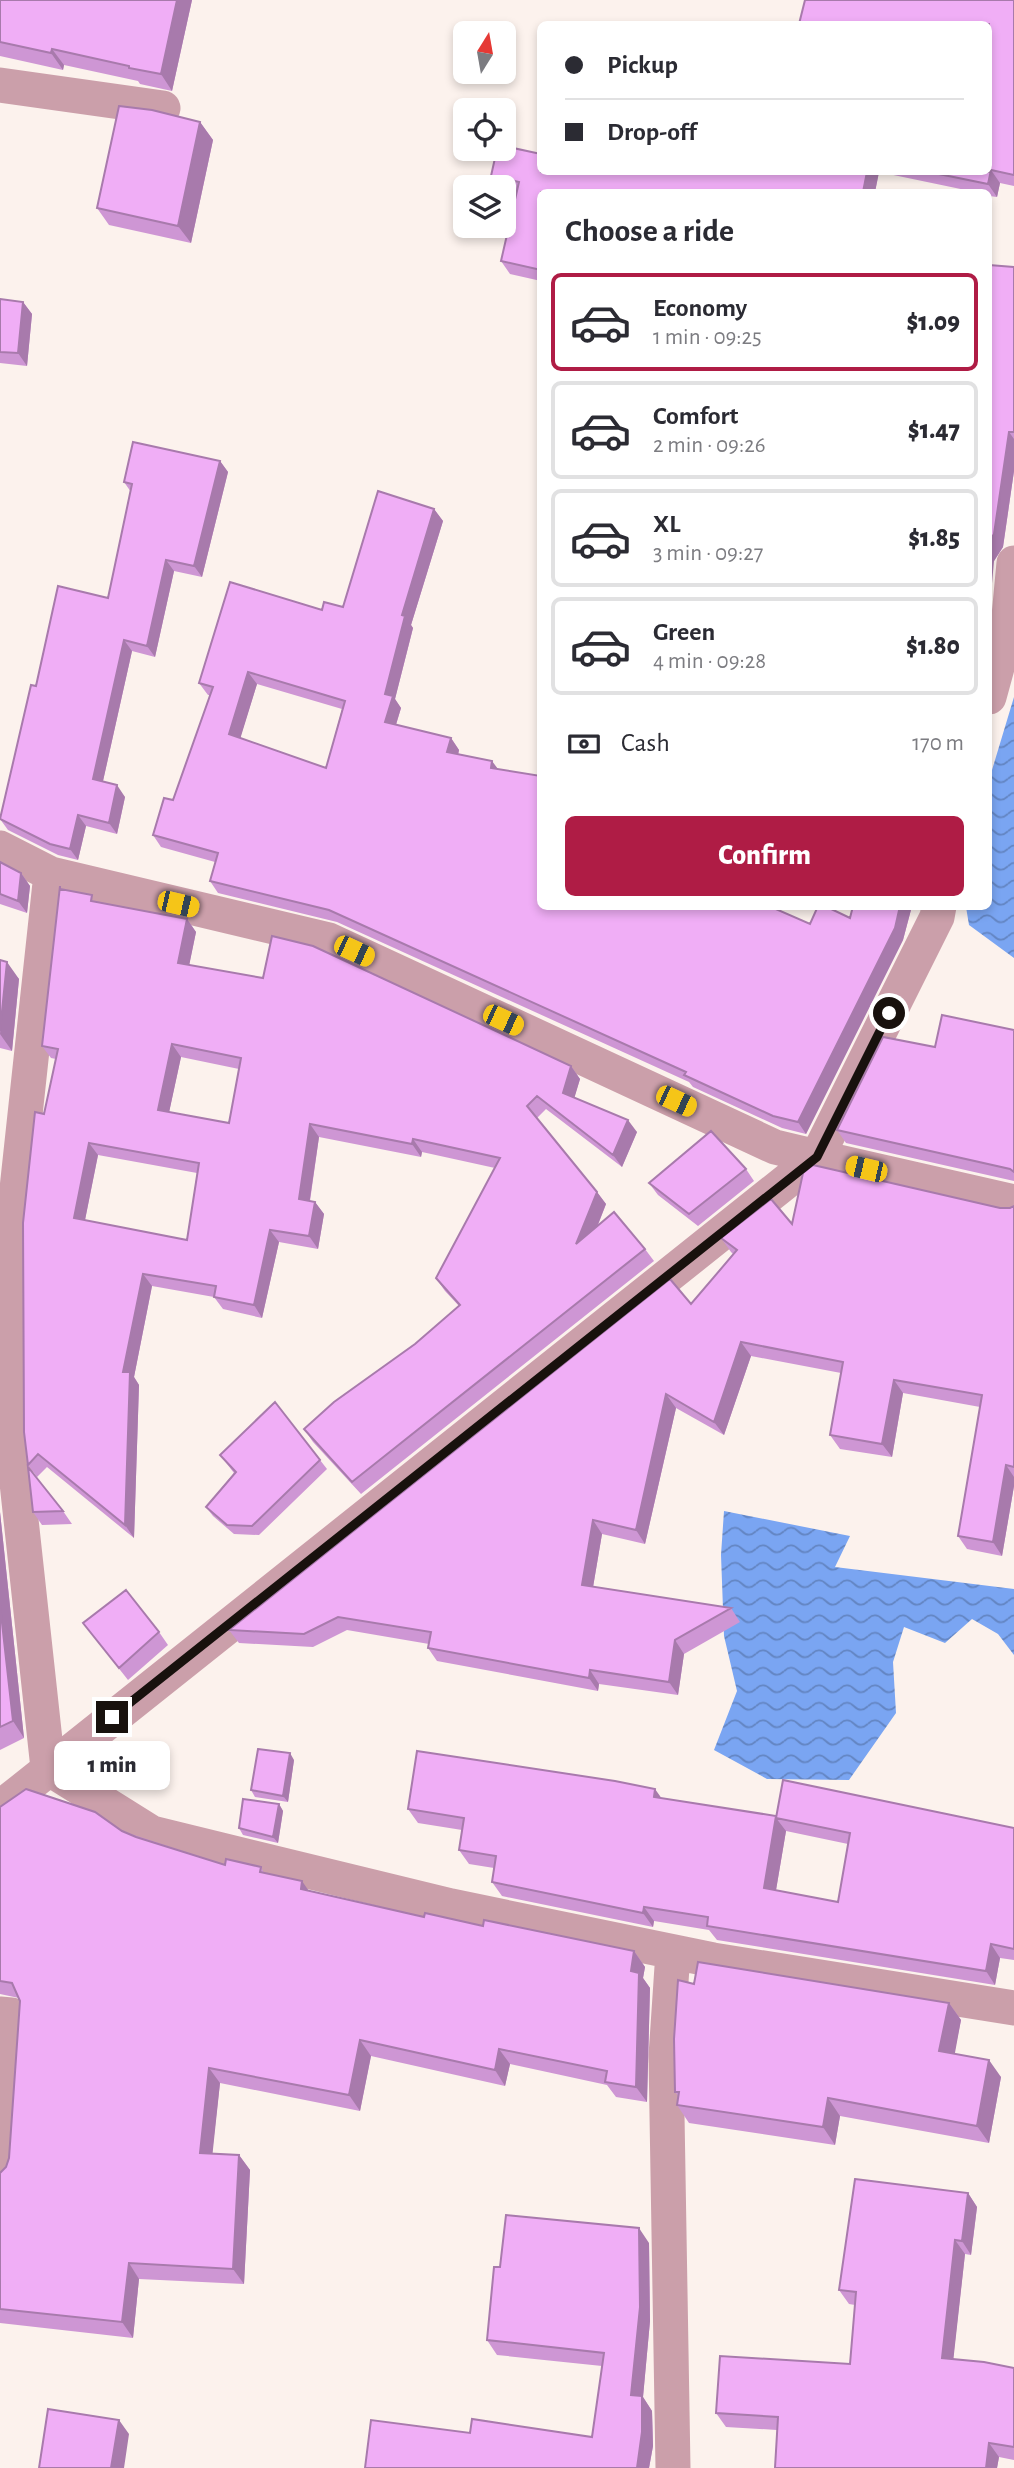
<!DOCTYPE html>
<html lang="en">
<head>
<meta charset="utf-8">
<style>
  body { margin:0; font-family:"Alegreya Sans",sans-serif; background:#f7f7f7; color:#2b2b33; height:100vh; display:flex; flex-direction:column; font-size:26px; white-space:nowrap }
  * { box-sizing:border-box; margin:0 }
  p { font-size:23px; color:#7c7c81 }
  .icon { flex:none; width:38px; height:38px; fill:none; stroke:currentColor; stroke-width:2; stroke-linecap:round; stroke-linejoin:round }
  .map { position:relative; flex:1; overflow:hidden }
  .details { position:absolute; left:537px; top:189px; width:455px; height:721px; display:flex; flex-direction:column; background:#fff; border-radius:10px; box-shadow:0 4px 10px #0003 }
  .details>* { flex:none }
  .guide { position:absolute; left:537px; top:21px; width:455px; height:154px; border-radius:10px; box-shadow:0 4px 10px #0003; display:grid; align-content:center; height:154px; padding:0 28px; background:#fff }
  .needle { width:46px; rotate:11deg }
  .tools { position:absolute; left:453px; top:21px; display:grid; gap:14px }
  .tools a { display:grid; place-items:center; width:63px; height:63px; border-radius:10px; background:#fff; box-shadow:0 4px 10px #0003; font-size:35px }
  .end { position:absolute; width:32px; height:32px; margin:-16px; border:9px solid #18110d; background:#fff; box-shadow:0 0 0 4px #fff }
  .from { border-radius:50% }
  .bubble { position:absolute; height:49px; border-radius:10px; background:#fff; box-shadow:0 4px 10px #0003; font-size:23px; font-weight:800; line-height:49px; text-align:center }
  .car { position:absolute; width:21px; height:42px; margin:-21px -10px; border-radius:9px; box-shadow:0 0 5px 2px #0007; background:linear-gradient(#f5c518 24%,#345 0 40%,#f5c518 0 76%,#345 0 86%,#f5c518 0) }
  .guide b { display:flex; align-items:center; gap:24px; height:66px; font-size:26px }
  .guide b+b { border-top:2px solid #e1e1e2 }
  .guide i { width:18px; height:18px; background:#2b2b33 }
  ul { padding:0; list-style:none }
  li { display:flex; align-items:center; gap:21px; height:98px; margin:0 14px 10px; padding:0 14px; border:4px solid #e1e1e2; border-radius:10px }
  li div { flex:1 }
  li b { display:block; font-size:26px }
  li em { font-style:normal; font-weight:800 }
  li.current { border-color:#af1c45 }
  li>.icon { width:63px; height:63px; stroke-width:1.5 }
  h2 { padding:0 28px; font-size:32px; line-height:84px }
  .pay { display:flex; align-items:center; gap:18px; height:77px; padding:0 28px; font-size:26px }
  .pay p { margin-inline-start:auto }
  .primary-button { display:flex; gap:14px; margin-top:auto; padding:14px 28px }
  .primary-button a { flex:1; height:80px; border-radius:10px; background:#af1c45; color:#fff; font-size:28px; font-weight:800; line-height:80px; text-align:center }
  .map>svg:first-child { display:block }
</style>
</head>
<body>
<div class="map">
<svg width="1014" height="2468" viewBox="0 0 1014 2468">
  <defs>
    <pattern id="water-waves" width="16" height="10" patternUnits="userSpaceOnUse" patternTransform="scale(1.75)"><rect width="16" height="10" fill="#7aa5f2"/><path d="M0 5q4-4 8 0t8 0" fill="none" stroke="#6385c2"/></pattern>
  </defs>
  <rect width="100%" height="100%" fill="#fcf2ed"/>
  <path fill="url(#water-waves)" d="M1014 697V958L969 925 966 907 989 906V780Z
    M724 1511 850 1536 835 1567 1014 1589V1655L998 1634 972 1619 945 1643 904 1627 893 1662 896 1713 849 1780 767 1779 714 1750 737 1691 724 1636 721 1555Z"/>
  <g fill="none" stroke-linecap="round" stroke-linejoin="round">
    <path stroke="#cb9faa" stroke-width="35" d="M0 85 163 108
      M989 697 1008 627 1014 563
      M0 848 51 874 329 940 775 1147 817 1157 937 917 939 906
      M51 874 12 1235 13 1446 48 1768 152 1833 451 1906 713 1960 1014 2008
      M0 1808 817 1157 1014 1202
      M0 2014 11 2015 0 2172
      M673 2468 666 2056 673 1952"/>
  </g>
  <path fill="#ce96d4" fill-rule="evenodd" d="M0 0H192L172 91 140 84 138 81 64 65 63 70 0 56Z
    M1014 0V186L1000 183 997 197 989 196V192H975L879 172 875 192H541V281L510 274 501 261 516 193 504 190V187H499L491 176 541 172H989Z
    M200 122 213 140 191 243 109 225 97 208Z
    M1014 267V471L1003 547 994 561Z
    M0 299 23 302 32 314 27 366 0 363Z
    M220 461 228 472 202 577 174 571 155 657 132 651 103 781 125 797 117 834 86 826 78 860 58 855 8 830 0 819 36 686 108 598 131 492 124 482Z
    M434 509 443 521 411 625 413 628 395 699 401 708 396 725 451 738 459 750 458 755 541 906 810 924 850 918 853 906H912L903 940 806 1134 782 1128 693 1087 689 1082 337 922 218 893 210 881 215 862 161 847 153 835 173 800 210 695H208L199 683 322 610 343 607ZM257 684 342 709 326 768 240 738Z
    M0 862 21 873 30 886 27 913 0 904Z
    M60 886 62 890 97 902 187 919 196 932 189 965 571 1066 580 1079 574 1098 637 1132 622 1167 546 1109 537 1118 597 1192 606 1204 598 1225 645 1249 654 1261 361 1494 313 1442 304 1429 415 1344 459 1306 445 1291 436 1278 495 1168 422 1152 421 1157 319 1137 310 1201 315 1202 324 1214 318 1249 279 1242 262 1318 223 1309 214 1297 152 1286 134 1377 139 1385 134 1538 47 1467 37 1477 28 1465 44 1114 56 1059 51 1058 42 1046ZM181 1057 239 1069 229 1123 169 1112ZM98 1155 197 1173 187 1240 85 1220Z
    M0 960 19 979 12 1051 0 1048Z
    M1014 1030V1181L846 1143 837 1130 935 1047Z
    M746 1169 754 1181 698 1226 658 1195 649 1183Z
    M1014 1206V1486L1002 1556 967 1549 958 1536 980 1407 903 1393 892 1457 840 1449 830 1435 841 1373 751 1356 724 1435 676 1408 645 1544 602 1534 593 1587 731 1608 740 1622 684 1654 678 1695 599 1684 598 1691 437 1661 428 1648 429 1644 347 1630 313 1647 239 1643 229 1630 691 1304 733 1254 731 1252 721 1238 792 1224 1010 1208Z
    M220 1455 320 1460 327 1469 259 1535 234 1534 213 1516 206 1507 234 1473Z
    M63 1511 72 1524 42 1525 33 1512Z
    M0 1512 24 1738 0 1750Z
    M83 1623 159 1632 168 1645 128 1680Z
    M294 1760 288 1802 255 1797 251 1790Z
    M662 1798 776 1816 1014 1828V1960L1000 1958 995 1985 717 1940 709 1930 654 1921 653 1927 502 1896 492 1882 494 1868 469 1864 459 1850 462 1830 418 1823 408 1809ZM786 1831 848 1844 838 1902 776 1890Z
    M279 1804 283 1811 278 1843 243 1835 239 1828Z
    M0 1807 122 1831 225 1865 261 1867 264 1873 309 1891 424 1917 634 1951 645 1967 643 1978 650 1988 647 2102 616 2097 607 2085 510 2064 505 2086 371 2056 360 2111 220 2083 212 2153 239 2155 250 2170 244 2284 139 2279 133 2338 0 2323V2173L6 2167 9 2158 20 2001 19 1998 0 1994Z
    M694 1984 949 2003 961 2020 954 2054 1001 2077 989 2143 840 2116 835 2145 689 2123 677 2105 679 2097 675 2092Z
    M968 2193 977 2207 971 2255 965 2254 953 2359 1014 2368V2460L999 2457 997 2468H775L777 2430 726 2427 716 2413 850 2364 855 2305 849 2304 839 2290Z
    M649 2243 650 2321 643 2397 652 2411 653 2446 649 2468H365L470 2433 592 2437 602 2366 497 2355 487 2340 500 2267Z"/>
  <path fill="#a87aac" d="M177 0H192L172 91 161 74Z
    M52 49 64 65 63 70 51 53Z
    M200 122 213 140 191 243 178 226Z
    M991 170 1000 183 997 197 988 184Z
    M867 172H879L875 192H863Z
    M23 302 32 314 27 366 18 353Z
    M1009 432 1014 439V471L1003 547 994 561 989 617V542Z
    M220 461 228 472 202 577 194 566Z
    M434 509 443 521 411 625 413 628 395 699 401 708 393 734 385 722V694L402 615Z
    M166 560 174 571 155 657 147 646Z
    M124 640 132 651 101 790 93 779Z
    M248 672 257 684 238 746 229 734Z
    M451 738 459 750 456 764 447 752Z
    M492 761 501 773 491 768Z
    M117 785 125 797 117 834 109 823Z
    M78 815 86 826 78 860 70 849Z
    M21 873 30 886 27 913 18 901Z
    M900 906H912L903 940 806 1134 798 1122Z
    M187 919 196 932 187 976 178 963Z
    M7 962 19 979 12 1051 0 1034Z
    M172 1044 181 1057 167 1122 158 1110Z
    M571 1066 580 1079 572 1106 563 1093Z
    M628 1120 637 1132 622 1167 613 1155Z
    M310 1124 319 1137 308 1212 299 1199Z
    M413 1139 422 1152 421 1157 412 1144Z
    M89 1143 98 1155 83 1230 74 1218Z
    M597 1192 606 1204 585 1257 576 1244Z
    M315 1202 324 1214 318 1249 309 1236Z
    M270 1230 279 1242 262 1318 254 1305Z
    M143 1274 152 1286 134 1377 139 1385 134 1538 125 1525 123 1372Z
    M741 1342 751 1356 724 1435 714 1422Z
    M894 1380 903 1393 892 1457 882 1444Z
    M666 1394 676 1408 645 1544 636 1530Z
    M1006 1465 1014 1477V1486L1002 1556 993 1542Z
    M0 1512 24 1738 13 1721 0 1605Z
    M593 1520 602 1534 591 1599 582 1585Z
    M675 1640 684 1654 678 1695 669 1682Z
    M590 1670 599 1684 598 1691 589 1678Z
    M290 1753 294 1760 288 1802 283 1796Z
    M655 1789 665 1803 654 1797Z
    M279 1804 283 1811 278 1843 273 1837Z
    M776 1818 786 1831 774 1902 764 1888Z
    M302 1881 313 1897 301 1889Z
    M644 1907 654 1921 653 1927 643 1913Z
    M991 1944 1000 1958 995 1985 986 1971Z
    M634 1951 645 1967 643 1978 650 1988 647 2102 636 2087 631 1971Z
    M949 2003 961 2020 952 2069 939 2051Z
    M360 2040 371 2056 360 2111 349 2095Z
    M499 2049 510 2064 505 2086 495 2070Z
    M989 2060 1001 2077 989 2143 977 2126Z
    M209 2068 220 2083 211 2168 200 2153Z
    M828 2098 840 2116 835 2145 823 2127Z
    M239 2155 250 2170 244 2284 233 2269Z
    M968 2193 977 2207 971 2255 962 2241Z
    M639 2228 649 2243 650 2321 643 2397 652 2411 653 2446 649 2468H637L631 2395Z
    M955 2240 965 2254 952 2372 942 2358Z
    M129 2263 139 2279 133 2338 122 2322Z
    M119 2420 129 2434 124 2468H111Z
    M989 2443 999 2457 997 2468H986Z"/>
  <path fill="#f0aef6" stroke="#a87aac" stroke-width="2" fill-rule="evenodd" d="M0 0H177L161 74 129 68V66L52 49 51 53 0 42Z
    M805 0H1014V175L991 170 988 184 929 172H989V24H799Z
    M119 106 152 110 200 122 178 226 97 208Z
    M504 146 541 154V172H867L863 192H541V270L501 261 519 182 491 176 497 149H504Z
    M989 265 1014 267V432H1009L994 534 989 542Z
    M0 299 23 302 18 353 0 352Z
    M133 442 220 461 194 566 166 560 147 646 124 640 93 779 117 785 109 823 78 815 70 849 50 844 0 819 31 685 36 686 58 586 108 598 132 484 124 482Z
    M378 491 434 509 402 615 405 616 385 694 393 696 385 722 451 738 447 752 492 761 491 768 541 776V906H769L810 924 818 906H825L850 918 853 906H900L895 928 798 1122 773 1116 684 1075 686 1072 329 910 210 881 218 853 153 835 164 798 173 800 213 687 199 683 230 582 322 610 324 602 343 607ZM248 672 345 701 326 768 229 734Z
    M0 862 21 873 18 901 0 894Z
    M60 886V889L92 895 91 901 187 919 178 963 263 978 272 936 313 946 571 1066 563 1093 628 1120 613 1155 537 1096 527 1106 597 1192 576 1244 614 1212 645 1249 352 1482 304 1429 334 1402 415 1344 460 1305 436 1278 500 1158 413 1139 412 1144 310 1124 299 1199 315 1202 309 1236 270 1230 254 1305 214 1297 216 1286 143 1274 123 1372H130L125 1525 38 1454 28 1465 24 1432 23 1223 35 1112 44 1114 58 1049 42 1046ZM172 1044 241 1058 229 1123 158 1110ZM89 1143 199 1163 187 1240 74 1218Z
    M0 960 7 962 0 1031Z
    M942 1015 1014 1030V1172L1010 1169 837 1130 883 1037 935 1047Z
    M711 1131 746 1169 689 1214 649 1183Z
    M813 1165 1000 1208H1010L1014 1206V1467L1006 1465 993 1542 958 1536 982 1395 894 1380 882 1444 830 1435 843 1362 741 1342 714 1422 666 1394 636 1530 593 1520 582 1585 731 1608 675 1640 669 1682 590 1670 589 1678 428 1648 431 1632 338 1617 304 1634 229 1630 670 1279 691 1304 737 1250 721 1238 771 1199 792 1224 803 1173Z
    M275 1402 320 1460 252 1526 227 1525 206 1507 236 1472 220 1455Z
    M28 1467 63 1511 33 1512Z
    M126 1590 159 1632 119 1668 83 1623Z
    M0 1605 13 1721 0 1727Z
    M258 1749 290 1753 283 1796 251 1790Z
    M417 1751 615 1781 655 1789 654 1797 776 1816 764 1888 838 1902 850 1833 776 1818 783 1780 1014 1828V1949L991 1944 986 1971 707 1926 708 1917 644 1907 643 1913 492 1882 496 1856 459 1850 464 1818 408 1809Z
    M26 1789 95 1812 122 1831 136 1837 225 1865 226 1859 261 1867 260 1872 302 1881 301 1889 424 1917 425 1913 483 1926 484 1920 634 1951 631 1971 639 1973 636 2087 605 2082 607 2071 499 2049 495 2070 360 2040 349 2095 209 2068 200 2153 239 2155 233 2269 129 2263 122 2322 0 2309V2173L6 2167 9 2158 20 2001 12 1983 0 1981V1807Z
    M243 1799 279 1804 273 1837 239 1828Z
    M698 1962 949 2003 939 2051 989 2060 977 2126 828 2098 823 2127 677 2105 679 2092H675L674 2039 678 1980 694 1984Z
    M855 2179 968 2193 962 2241 955 2240 942 2358 984 2362 1014 2368V2447L989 2443 986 2468H775L778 2417 716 2413 720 2356 850 2364 856 2292 839 2290Z
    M506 2215 639 2228 640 2307 631 2395 642 2396V2432L637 2468H365L371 2420 470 2433 472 2419 592 2437 604 2353 487 2340 494 2267H500Z
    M48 2409 119 2420 111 2468H39Z"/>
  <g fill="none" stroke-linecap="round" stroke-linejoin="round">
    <path stroke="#18110d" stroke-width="9" d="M112 1717 817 1157 889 1013"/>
  </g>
</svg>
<div class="tools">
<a><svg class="needle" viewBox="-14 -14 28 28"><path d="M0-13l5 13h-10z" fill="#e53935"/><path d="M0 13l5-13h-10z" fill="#7c7c81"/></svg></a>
<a><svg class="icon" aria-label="locate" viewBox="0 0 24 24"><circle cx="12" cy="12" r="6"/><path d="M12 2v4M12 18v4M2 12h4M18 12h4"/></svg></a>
<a><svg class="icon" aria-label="layers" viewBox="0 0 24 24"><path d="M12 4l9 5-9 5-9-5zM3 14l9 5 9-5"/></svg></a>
</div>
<i class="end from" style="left:889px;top:1013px"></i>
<i class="end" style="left:112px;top:1717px"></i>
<div class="bubble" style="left:54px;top:1741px;width:116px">1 min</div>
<i class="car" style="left:178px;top:904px;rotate:103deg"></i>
<i class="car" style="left:354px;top:951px;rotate:115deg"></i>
<i class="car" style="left:503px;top:1020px;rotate:115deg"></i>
<i class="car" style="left:676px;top:1101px;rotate:115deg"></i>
<i class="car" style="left:866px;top:1169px;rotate:283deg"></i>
<div class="guide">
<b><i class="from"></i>Pickup</b>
<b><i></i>Drop-off</b>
</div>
<section class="details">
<h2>Choose a ride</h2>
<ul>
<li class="current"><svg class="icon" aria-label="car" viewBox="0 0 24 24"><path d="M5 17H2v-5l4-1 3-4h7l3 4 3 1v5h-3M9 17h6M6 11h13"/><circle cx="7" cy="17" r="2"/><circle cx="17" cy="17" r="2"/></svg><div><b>Economy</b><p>1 min · 09:25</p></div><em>$1.09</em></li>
<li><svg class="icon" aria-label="car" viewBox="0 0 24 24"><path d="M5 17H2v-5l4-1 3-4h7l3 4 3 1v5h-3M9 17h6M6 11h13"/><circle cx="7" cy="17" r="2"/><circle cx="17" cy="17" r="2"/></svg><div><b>Comfort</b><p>2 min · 09:26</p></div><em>$1.47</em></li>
<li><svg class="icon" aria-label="car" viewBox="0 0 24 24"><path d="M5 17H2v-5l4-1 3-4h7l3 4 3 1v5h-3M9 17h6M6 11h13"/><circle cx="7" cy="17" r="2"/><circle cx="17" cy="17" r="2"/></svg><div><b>XL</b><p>3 min · 09:27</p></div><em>$1.85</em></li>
<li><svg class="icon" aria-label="car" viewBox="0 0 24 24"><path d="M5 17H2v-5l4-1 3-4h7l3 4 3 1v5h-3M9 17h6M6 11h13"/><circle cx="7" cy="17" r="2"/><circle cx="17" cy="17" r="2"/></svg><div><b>Green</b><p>4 min · 09:28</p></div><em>$1.80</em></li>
</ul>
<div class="pay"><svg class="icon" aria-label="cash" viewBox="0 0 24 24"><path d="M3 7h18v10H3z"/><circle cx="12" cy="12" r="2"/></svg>Cash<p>170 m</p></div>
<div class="primary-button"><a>Confirm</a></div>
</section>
</div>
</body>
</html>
